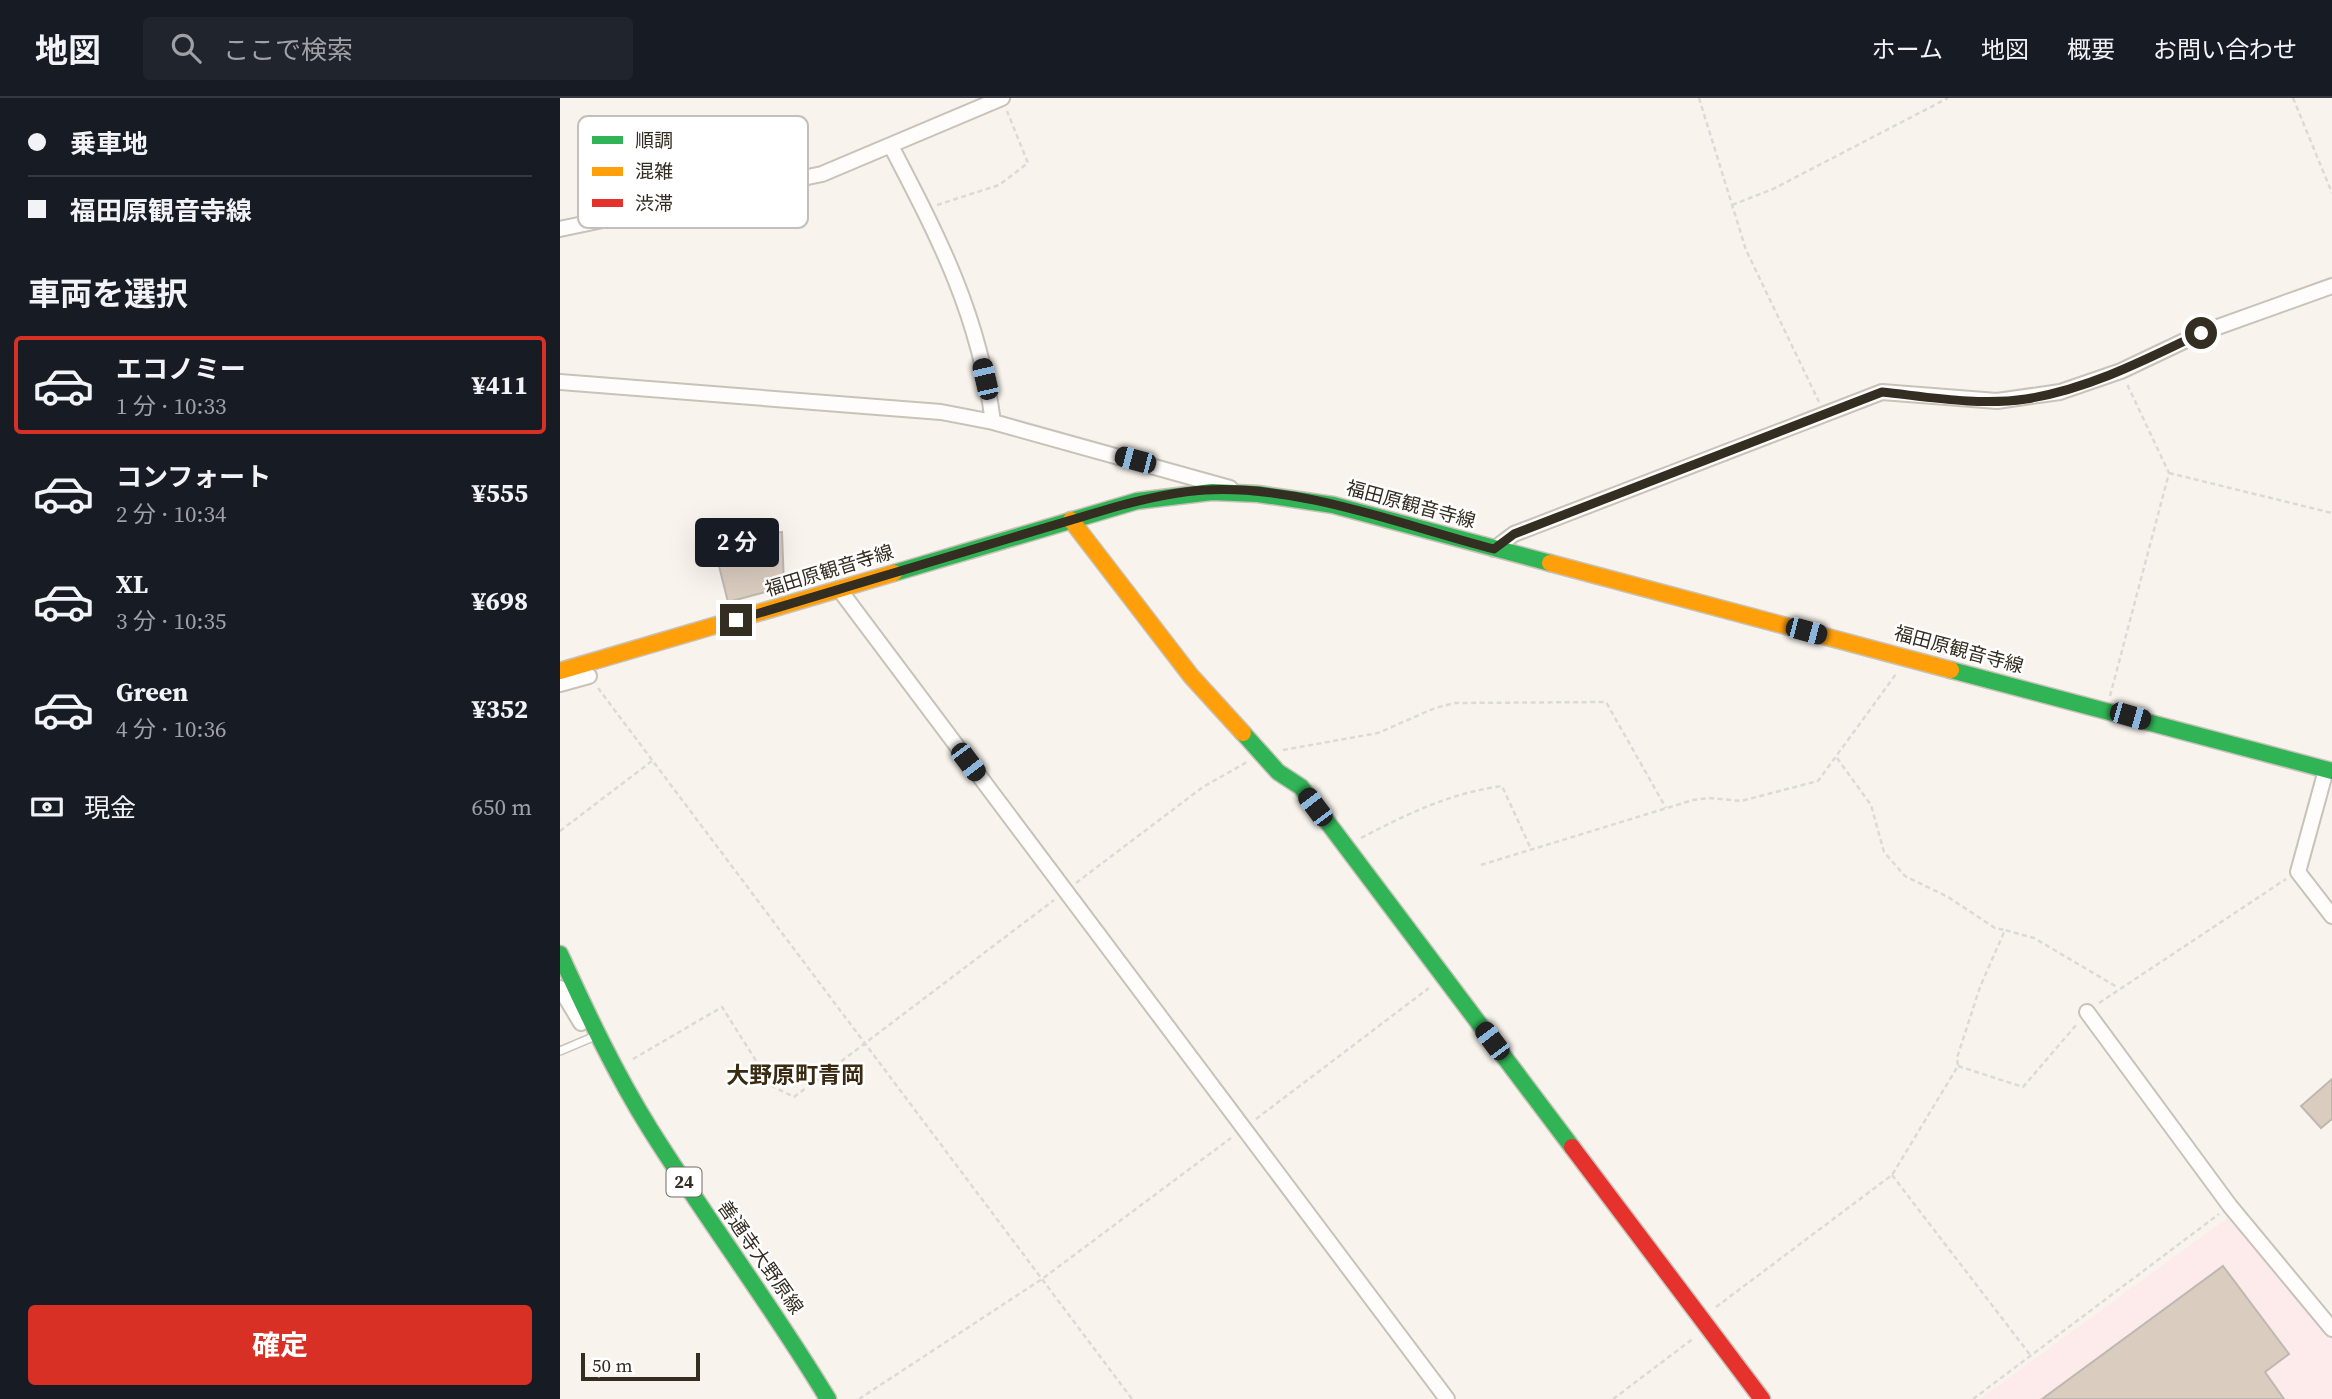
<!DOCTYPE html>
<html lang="ja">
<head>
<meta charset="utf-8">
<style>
  body { margin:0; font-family:"Source Serif 4","Noto Sans JP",serif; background:#20242c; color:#f1f3f6; height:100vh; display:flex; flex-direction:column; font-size:26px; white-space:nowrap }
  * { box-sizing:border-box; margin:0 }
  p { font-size:23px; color:#9ea1a6 }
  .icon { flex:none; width:38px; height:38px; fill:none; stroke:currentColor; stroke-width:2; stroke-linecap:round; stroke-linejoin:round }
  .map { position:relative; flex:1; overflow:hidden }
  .sheet { display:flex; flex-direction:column; background:#171b24; width:560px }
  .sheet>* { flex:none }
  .guide { display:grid; align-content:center; height:154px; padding:0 28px; background:#171b24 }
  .scale { position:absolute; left:21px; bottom:18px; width:119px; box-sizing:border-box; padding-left:7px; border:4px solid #342d21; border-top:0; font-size:19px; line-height:24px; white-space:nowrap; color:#342d21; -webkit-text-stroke:5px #fff; paint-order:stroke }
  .end { position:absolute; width:32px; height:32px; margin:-16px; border:9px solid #342d21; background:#fff; box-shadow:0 0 0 4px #fff }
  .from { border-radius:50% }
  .bubble { position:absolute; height:49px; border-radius:7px; background:#171b24; box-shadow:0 7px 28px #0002; font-size:23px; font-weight:700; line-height:49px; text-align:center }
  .car { position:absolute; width:21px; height:42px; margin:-21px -10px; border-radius:9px; box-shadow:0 0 5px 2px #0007; background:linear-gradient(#222 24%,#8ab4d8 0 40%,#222 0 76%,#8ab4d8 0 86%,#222 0) }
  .guide b { display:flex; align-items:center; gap:24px; height:66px; font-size:26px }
  .guide b+b { border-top:2px solid #363941 }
  .guide i { width:18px; height:18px; background:#f1f3f6 }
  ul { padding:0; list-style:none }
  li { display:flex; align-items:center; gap:21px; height:98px; margin:0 14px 10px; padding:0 14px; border:4px solid transparent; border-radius:7px }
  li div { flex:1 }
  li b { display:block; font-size:26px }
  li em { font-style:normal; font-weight:700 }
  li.on { border-color:#d93025 }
  li>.icon { width:63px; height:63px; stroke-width:1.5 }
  h2 { padding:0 28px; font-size:32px; line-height:84px }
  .pay { display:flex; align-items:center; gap:18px; height:77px; padding:0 28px; font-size:26px }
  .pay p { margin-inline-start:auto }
  .primary-button { display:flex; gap:14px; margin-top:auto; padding:14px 28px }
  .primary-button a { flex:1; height:80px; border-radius:7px; background:#d93025; color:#fff; font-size:28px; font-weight:700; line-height:80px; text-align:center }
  header { display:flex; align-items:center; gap:42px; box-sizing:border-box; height:98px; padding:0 35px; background:#171b24; border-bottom:2px solid #363941 }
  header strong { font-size:33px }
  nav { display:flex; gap:38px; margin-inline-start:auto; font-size:24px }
  .search { width:490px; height:63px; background:#20242c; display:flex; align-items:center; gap:18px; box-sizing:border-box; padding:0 24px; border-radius:7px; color:#9ea1a6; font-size:26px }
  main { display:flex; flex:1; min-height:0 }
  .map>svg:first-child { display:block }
</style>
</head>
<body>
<header>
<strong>地図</strong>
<div class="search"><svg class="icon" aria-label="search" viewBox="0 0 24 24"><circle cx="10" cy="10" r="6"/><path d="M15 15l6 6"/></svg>ここで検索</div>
<nav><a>ホーム</a><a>地図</a><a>概要</a><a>お問い合わせ</a></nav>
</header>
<main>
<section class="sheet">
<div class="guide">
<b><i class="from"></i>乗車地</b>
<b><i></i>福田原観音寺線</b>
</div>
<h2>車両を選択</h2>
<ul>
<li class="on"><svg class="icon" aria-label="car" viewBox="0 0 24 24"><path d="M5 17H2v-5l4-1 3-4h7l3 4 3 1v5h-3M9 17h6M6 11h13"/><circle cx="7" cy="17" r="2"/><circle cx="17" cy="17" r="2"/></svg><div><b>エコノミー</b><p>1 分 · 10:33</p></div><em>¥411</em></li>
<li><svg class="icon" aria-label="car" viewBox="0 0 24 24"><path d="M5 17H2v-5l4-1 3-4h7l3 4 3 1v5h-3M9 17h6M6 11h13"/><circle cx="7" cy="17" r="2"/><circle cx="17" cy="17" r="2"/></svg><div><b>コンフォート</b><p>2 分 · 10:34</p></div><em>¥555</em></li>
<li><svg class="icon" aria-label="car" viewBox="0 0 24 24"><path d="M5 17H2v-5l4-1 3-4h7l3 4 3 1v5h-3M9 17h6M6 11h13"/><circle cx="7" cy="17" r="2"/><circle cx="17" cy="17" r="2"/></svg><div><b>XL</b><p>3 分 · 10:35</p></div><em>¥698</em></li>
<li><svg class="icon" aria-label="car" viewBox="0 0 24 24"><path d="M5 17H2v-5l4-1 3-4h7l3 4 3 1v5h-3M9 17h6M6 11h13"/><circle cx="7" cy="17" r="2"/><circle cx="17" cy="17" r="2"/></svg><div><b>Green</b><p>4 分 · 10:36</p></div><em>¥352</em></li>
</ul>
<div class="pay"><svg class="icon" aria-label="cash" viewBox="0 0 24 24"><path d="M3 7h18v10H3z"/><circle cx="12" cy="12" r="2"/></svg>現金<p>650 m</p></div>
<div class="primary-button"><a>確定</a></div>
</section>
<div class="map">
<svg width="1772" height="1301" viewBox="0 0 1772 1301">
  <rect width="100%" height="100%" fill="#f8f3ed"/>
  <path fill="#fcebea" d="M1670 1118 1772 1239V1301H1420Z"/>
  <path fill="#daccbf" stroke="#beb8b0" stroke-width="2" d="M222 434 224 489 168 504 153 444Z
    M1772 981V1021L1761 1030 1741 1008Z
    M1663 1168 1729 1256 1705 1274 1724 1301H1482Z"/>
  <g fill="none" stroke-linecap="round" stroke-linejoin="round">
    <defs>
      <path id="lane" d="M0 953 33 939"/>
      <path id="street" d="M331 48C380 142 419 217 433 324
        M0 131 262 76 442 0
        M0 284 381 314 433 324 670 390
        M934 451 954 436 1322 294 1437 303 1500 294 1561 273 1641 235 1772 188
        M279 491 887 1301
        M0 586 29 578
        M1766 672 1738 774 1772 818
        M0 890 21 925
        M1527 914 1670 1108 1772 1231"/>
      <path id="fast" d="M334 475 577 403 652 394 698 396 773 407 990 465
        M1391 572 1772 673
        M683 635 718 674 741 689 1012 1049
        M0 856C27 915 55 975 90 1031 147 1122 212 1208 268 1301"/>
      <path id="slow" d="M511 422 631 578 683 635
        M990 465 1391 572
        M0 573 334 475"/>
      <path id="jam" d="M1012 1049 1202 1301"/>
    </defs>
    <use href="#lane" stroke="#c8c2b9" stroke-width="10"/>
    <use href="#street" stroke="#c8c2b9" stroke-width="18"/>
    <use href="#fast" stroke="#c8c2b9" stroke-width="19"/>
    <use href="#slow" stroke="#c8c2b9" stroke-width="19"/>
    <use href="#jam" stroke="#c8c2b9" stroke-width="19"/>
    <path stroke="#dcdad8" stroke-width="2.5" stroke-dasharray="5 3.5" stroke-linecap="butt" d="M1139 0 1186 152 1259 304
      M1733 0 1772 95
      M377 107 439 87 468 65 447 13
      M1172 107 1213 91 1388 0
      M1609 375 1772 415
      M38 590 572 1301
      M1550 598 1609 375 1567 286
      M723 652 818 635 875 610 895 605 1046 604 1106 710
      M1277 660 1311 707 1324 754 1345 778 1388 799 1435 830 1445 832
      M0 733 92 663
      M801 740C847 716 890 695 942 688L971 751
      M921 767 1133 702 1149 700 1181 703 1258 683 1336 576
      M516 785 643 689 687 664
      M1539 905 1726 781
      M73 961 162 909 212 988 234 999 494 802
      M1398 968 1463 989 1517 926
      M696 1021 869 890
      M1332 1077 1471 1258
      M1156 1209 1332 1077 1398 968 1397 960 1420 889 1445 832 1474 840 1557 889
      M299 1301 482 1181 671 1040
      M1053 1301 1134 1240
      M1413 1301 1659 1116"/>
    <use href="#lane" stroke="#fefdfc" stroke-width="7"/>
    <use href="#street" stroke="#fefdfc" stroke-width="14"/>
    <use href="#fast" stroke="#30b455" stroke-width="16"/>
    <use href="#slow" stroke="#ff9f0a" stroke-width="16"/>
    <use href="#jam" stroke="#e5322d" stroke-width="16"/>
  </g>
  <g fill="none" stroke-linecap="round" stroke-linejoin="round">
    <path stroke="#342d21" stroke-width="9" d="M176 522 555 409C584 401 614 394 645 392 743 387 841 427 934 451L954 436 1322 294C1369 299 1419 308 1466 301 1529 291 1585 262 1641 235"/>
  </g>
  <g text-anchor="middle" stroke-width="5" stroke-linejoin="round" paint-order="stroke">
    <rect fill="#fff" stroke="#716c64" stroke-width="2" x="106.5" y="1069.5" width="35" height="29" rx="5"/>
    <g font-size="18" font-weight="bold" fill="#342d21">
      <text x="124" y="1090">24</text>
    </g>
    <g font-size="19" fill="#342d21" stroke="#fff">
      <text transform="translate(851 406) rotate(15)" y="7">福田原観音寺線</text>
      <text transform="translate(269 472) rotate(-17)" y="7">福田原観音寺線</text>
      <text transform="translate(1399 551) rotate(15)" y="7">福田原観音寺線</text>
      <text transform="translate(201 1159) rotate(55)" y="7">善通寺大野原線</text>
    </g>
    <g font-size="23" font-weight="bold" fill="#392a11" stroke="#fff">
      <text x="235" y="985">大野原町青岡</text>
    </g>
  </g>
  <rect x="18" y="18" width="230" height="112" rx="10" fill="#fff" stroke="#c2c0bc" stroke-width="2"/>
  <rect x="32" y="38" width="31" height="8" fill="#30b455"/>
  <rect x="32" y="69" width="31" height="9" fill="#ff9f0a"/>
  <rect x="32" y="101" width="31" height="8" fill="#e5322d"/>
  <g font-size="19" fill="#342d21">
    <text x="75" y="49">順調</text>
    <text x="75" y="80">混雑</text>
    <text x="75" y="112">渋滞</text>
  </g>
</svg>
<div class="scale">50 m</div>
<i class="end from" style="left:1641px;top:235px"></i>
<i class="end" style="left:176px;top:522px"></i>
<div class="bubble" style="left:135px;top:420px;width:84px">2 分</div>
<i class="car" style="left:425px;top:281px;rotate:347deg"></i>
<i class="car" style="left:575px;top:362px;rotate:285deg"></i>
<i class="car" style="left:1246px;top:533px;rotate:105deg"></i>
<i class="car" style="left:1570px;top:618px;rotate:106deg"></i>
<i class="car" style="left:408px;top:664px;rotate:143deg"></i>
<i class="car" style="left:755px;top:709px;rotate:323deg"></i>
<i class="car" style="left:932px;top:943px;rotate:323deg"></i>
</div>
</main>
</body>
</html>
